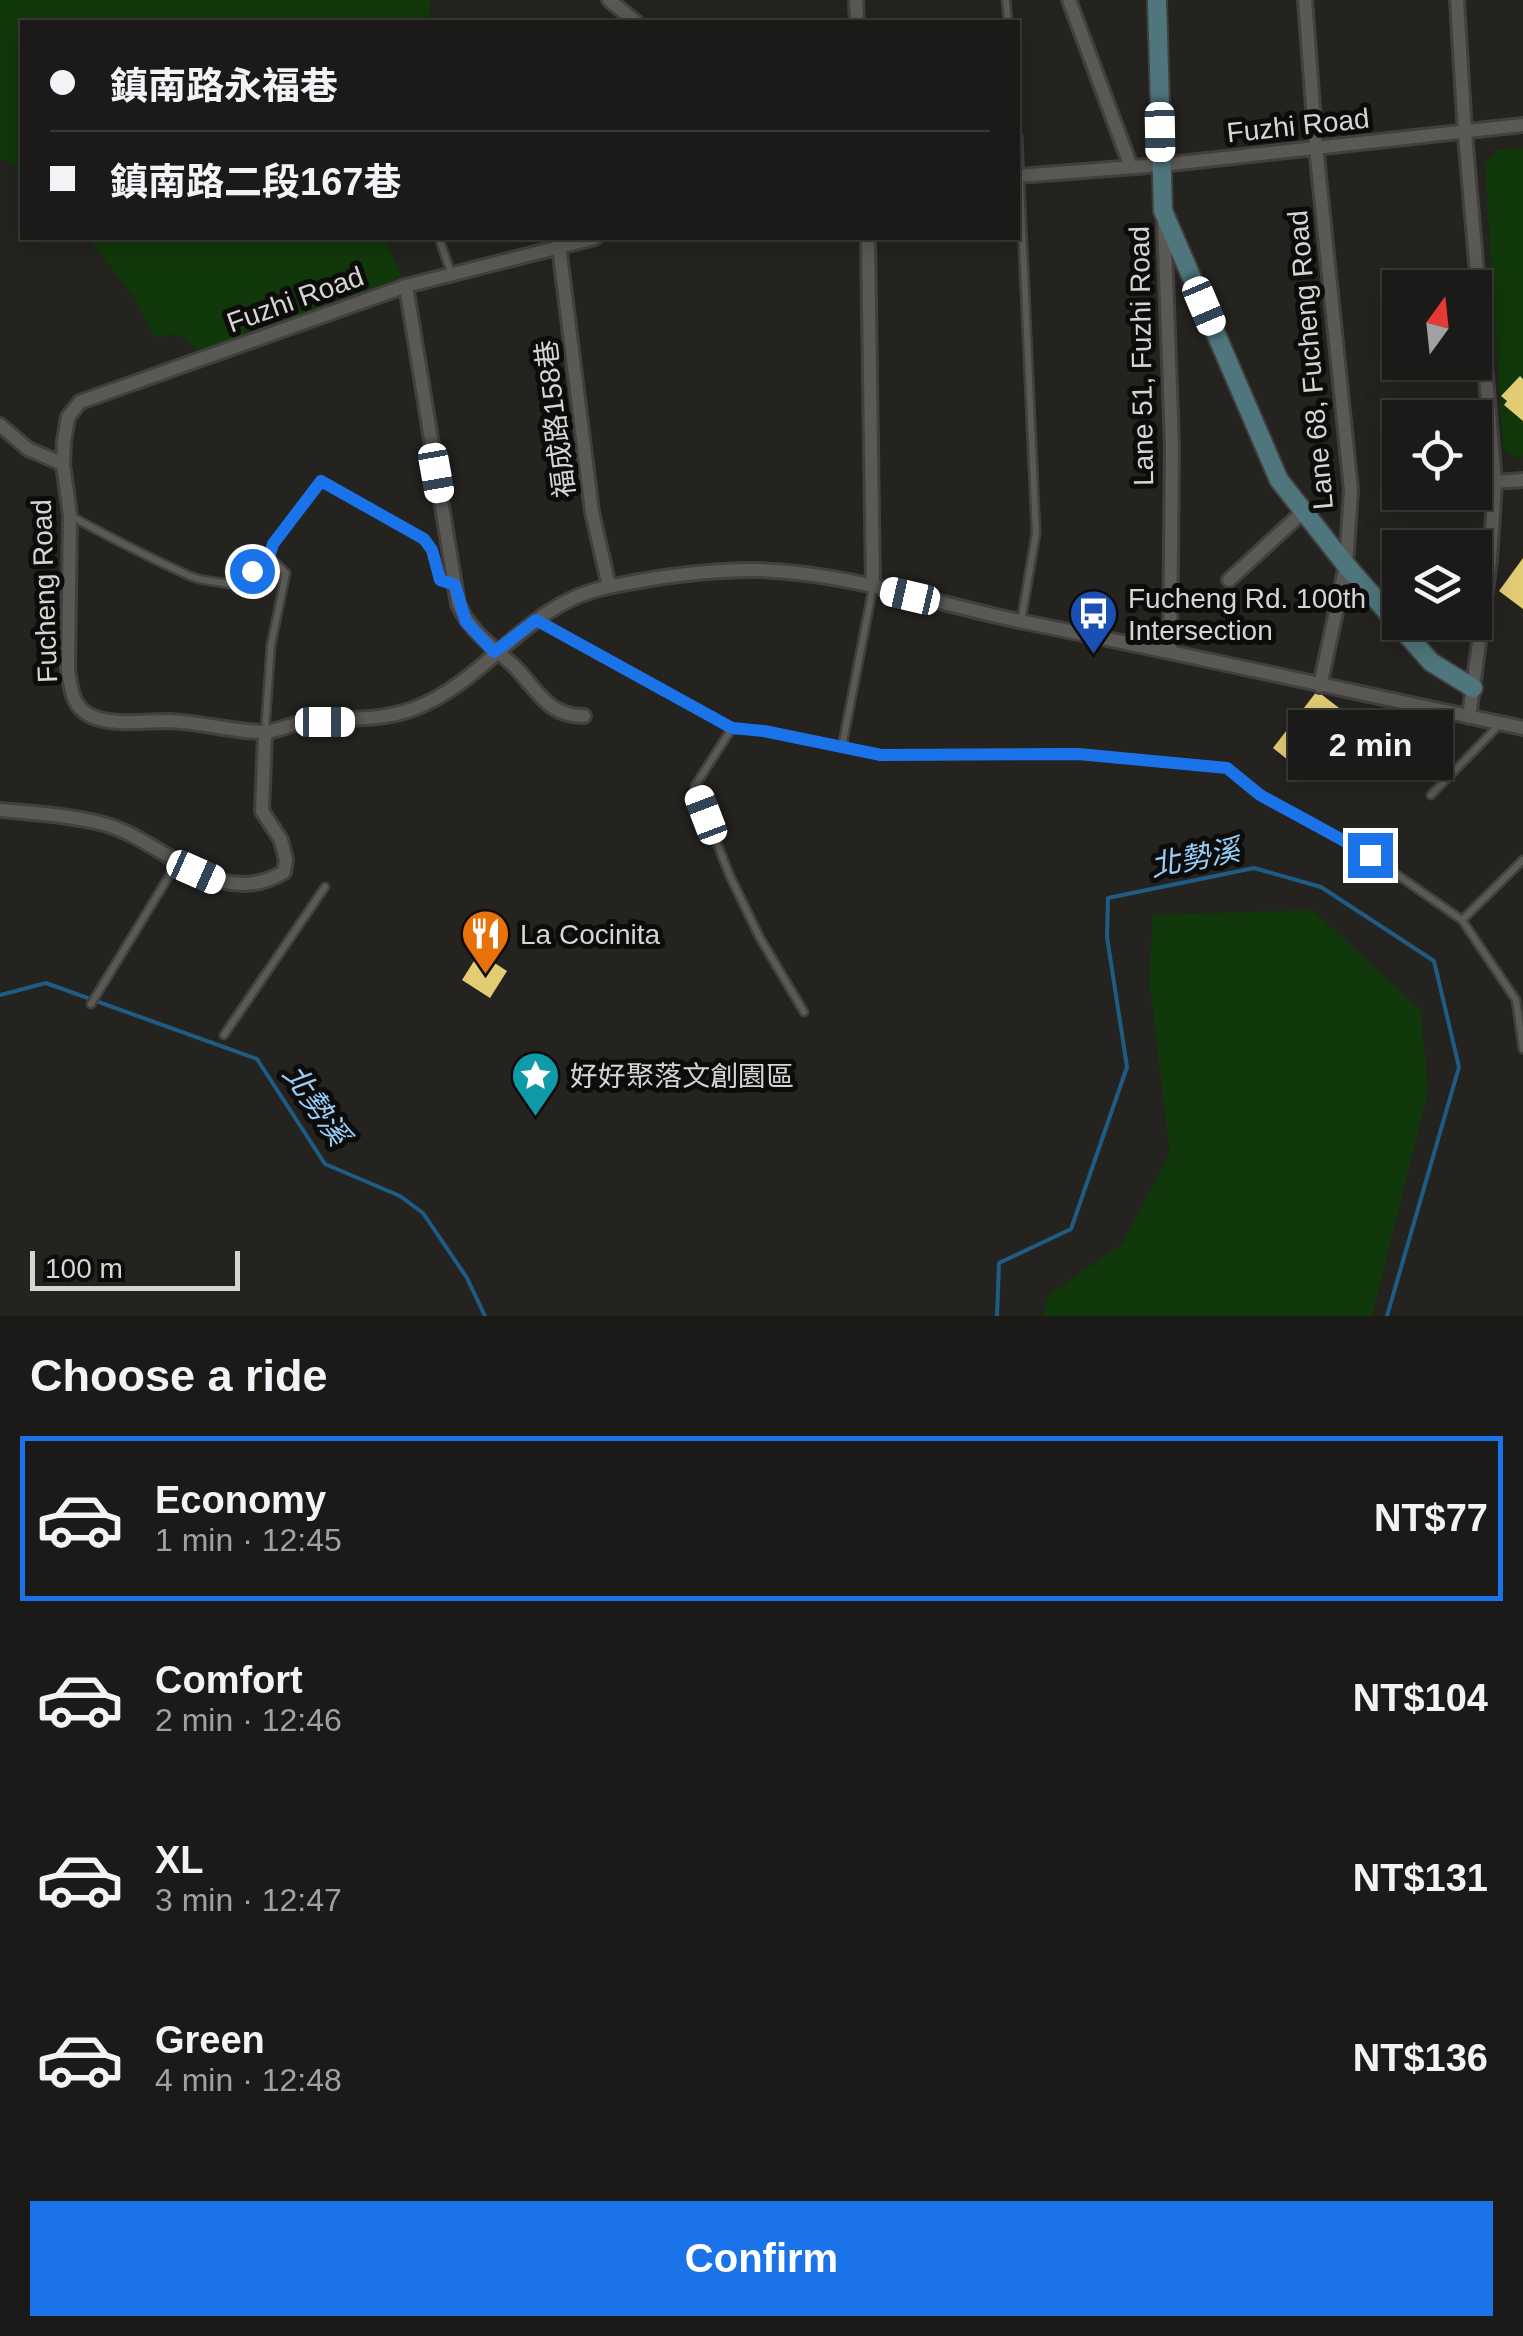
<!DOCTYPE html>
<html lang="en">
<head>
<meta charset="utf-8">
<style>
  body { margin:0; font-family:Arial,"Noto Sans TC",sans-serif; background:#282725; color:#f1f3f6; height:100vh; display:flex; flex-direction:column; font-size:38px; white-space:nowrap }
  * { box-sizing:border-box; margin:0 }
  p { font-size:32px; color:#a0a1a2 }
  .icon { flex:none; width:55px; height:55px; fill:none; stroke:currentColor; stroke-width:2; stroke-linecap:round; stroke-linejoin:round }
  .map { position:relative; height:1316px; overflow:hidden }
  .side { display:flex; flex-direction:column; background:#1b1a18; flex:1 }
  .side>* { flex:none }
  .hud { position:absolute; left:20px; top:20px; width:1000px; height:220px; border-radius:0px; box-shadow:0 5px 25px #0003,0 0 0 2px #393837; display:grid; align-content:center; height:220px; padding:0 30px; background:#1b1a18 }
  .needle { width:65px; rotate:15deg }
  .fabs { position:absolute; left:1382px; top:270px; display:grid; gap:20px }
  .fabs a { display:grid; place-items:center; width:110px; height:110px; border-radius:0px; background:#1b1a18; box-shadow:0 5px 25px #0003,0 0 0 2px #393837; font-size:50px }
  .scale { position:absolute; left:30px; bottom:25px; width:210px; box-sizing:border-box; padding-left:10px; border:5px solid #d5d5d3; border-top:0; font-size:28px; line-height:35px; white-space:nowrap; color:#d5d5d3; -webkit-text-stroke:8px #0d0c0b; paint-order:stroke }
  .end { position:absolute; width:45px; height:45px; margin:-22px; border:12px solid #1a73e8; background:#fff; box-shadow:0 0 0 5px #fff }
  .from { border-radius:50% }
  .bubble { position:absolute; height:70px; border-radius:0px; background:#1b1a18; box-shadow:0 5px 25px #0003,0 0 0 2px #393837; font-size:32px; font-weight:700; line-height:70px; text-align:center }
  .car { position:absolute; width:30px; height:60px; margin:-30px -15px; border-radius:12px; box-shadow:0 0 8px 2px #0007; background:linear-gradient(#fff 24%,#345 0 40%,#fff 0 76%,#345 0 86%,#fff 0) }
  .hud b { display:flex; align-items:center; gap:35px; height:95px; font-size:38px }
  .hud b+b { border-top:2px solid #393837 }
  .hud i { width:25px; height:25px; background:#f1f3f6 }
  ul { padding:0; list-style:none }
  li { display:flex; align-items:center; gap:30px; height:165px; margin:0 20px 15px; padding:0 10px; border:5px solid transparent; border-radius:0px }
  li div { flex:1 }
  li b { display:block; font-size:38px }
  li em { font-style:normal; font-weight:700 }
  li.current { border-color:#1a73e8 }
  li>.icon { width:90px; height:90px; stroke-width:1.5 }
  h2 { padding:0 30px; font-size:45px; line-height:120px }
  .cta { display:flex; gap:20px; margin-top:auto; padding:20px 30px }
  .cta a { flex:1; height:115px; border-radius:0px; background:#1a73e8; color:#fff; font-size:40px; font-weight:700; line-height:115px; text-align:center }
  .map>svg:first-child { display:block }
</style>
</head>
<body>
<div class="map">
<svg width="1523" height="1316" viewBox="0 0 1523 1316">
  <rect width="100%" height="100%" fill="#242320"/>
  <path fill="#11380a" d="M0 0H431L429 22H22V169L0 159Z
    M1523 148V457H1515L1503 449 1485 166 1496 150Z
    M88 238H385L402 277 207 358 178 334 155 338 134 297Z
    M1313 910 1421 1011 1428 1091 1372 1316H1043L1048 1296 1122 1244 1170 1153 1149 980 1153 915Z"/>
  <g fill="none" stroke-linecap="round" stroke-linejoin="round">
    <path stroke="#1e5c84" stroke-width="4" d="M0 995 46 983 257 1059 325 1164 400 1196 423 1213 467 1278 485 1316
      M997 1316 999 1263 1071 1229 1127 1067 1107 937 1108 898 1254 868 1321 887 1434 961 1459 1067 1387 1316"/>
  </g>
  <path fill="#e3cd74" d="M1520 376 1523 379V421L1504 405 1507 401 1501 396Z
    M1523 558V609L1499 591Z
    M1317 691 1343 711 1298 768 1273 748Z
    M479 953 507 971 490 998 462 980Z"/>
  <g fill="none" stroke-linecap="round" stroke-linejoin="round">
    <defs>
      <path id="lane" d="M1006 0 1008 22
        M1018 136 1036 533 1021 622
        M439 238 451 273
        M71 516C111 538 150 558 190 576 203 582 222 582 236 585L269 557
        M537 620 732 728 764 731 881 755 1078 754 1227 768 1260 795 1369 855 1462 920 1516 1000 1523 1049
        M732 728 695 786 729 874 760 938 804 1012
        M265 731 271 645 286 573 269 557 273 544 321 481 424 539 432 550 441 580 454 585
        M842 747 873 587
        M1431 795 1500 724
        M1462 920 1523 860
        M91 1004 177 863
        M224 1035 325 887"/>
      <path id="street" d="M609 0 636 22
        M856 0 857 22
        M1069 0 1131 167
        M1305 0 1316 147 1351 490 1346 565 1320 686
        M1457 0 1465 134 1495 482 1490 561 1469 717
        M1018 176 1161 165 1523 125
        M1164 219 1172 446 1170 652
        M558 238 592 512 609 586
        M595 238 406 286 80 402 68 417 64 441 63 464 70 515 68 670C71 689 72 707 91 716 113 726 145 721 168 721 199 722 230 731 261 732 276 733 291 723 306 722 343 717 377 722 413 709 488 681 527 602 608 587 656 577 706 570 755 570 848 572 939 605 1029 623 1194 656 1358 693 1523 728
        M868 238 873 587
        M406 286 458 604C471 633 494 647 516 668 537 690 549 717 584 716
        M0 425 28 449 63 464
        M1495 482 1523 480
        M1229 580 1304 511
        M0 810C32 813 68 815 100 823 161 837 216 913 284 872L286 860 281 840 262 811 265 733"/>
      <path id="secondary" d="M1157 0 1163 211 1279 480 1346 565 1431 662 1473 688"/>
    </defs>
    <use href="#lane" stroke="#41403e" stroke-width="11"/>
    <use href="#street" stroke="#41403e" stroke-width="18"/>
    <use href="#secondary" stroke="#41403e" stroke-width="22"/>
    <use href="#lane" stroke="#5a5956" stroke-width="6"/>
    <use href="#street" stroke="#5a5956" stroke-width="12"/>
    <use href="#secondary" stroke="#4f767d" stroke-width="18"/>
  </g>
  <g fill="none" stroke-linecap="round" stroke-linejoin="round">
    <path stroke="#1a73e8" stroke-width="12" d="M252 571 269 557 273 544 321 481 424 539 432 550 440 580 455 585 466 622 494 652 536 620 732 728 764 731 881 755 1078 754 1227 768 1260 795 1370 855"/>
  </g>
  <defs>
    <symbol id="bus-pin" viewBox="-11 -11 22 30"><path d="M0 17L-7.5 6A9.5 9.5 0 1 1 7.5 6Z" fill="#1a4fb4" stroke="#0d0c0b"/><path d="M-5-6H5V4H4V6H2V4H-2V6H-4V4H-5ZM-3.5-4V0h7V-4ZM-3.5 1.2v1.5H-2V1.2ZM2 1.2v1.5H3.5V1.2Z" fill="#fff"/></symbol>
    <symbol id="restaurant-pin" viewBox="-11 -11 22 30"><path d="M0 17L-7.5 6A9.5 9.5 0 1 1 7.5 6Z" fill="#e8710a" stroke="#0d0c0b"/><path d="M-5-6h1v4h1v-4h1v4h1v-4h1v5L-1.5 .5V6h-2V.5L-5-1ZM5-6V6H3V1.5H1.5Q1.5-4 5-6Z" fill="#fff"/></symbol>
    <symbol id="sight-pin" viewBox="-11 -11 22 30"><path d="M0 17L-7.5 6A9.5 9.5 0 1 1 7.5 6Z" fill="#0f9aa8" stroke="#0d0c0b"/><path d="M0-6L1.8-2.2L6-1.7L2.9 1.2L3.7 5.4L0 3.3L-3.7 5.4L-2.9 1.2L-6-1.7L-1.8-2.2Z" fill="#fff"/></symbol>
  </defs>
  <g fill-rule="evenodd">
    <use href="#bus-pin" x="1066" y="586" width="55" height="75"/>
    <use href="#restaurant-pin" x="458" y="906" width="55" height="75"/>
    <use href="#sight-pin" x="508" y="1048" width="55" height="75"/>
  </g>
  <g text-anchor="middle" stroke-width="10" stroke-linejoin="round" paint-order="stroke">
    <g font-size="28" fill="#d5d5d3" stroke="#0d0c0b">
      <text transform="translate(1298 125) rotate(-6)" y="10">Fuzhi Road</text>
      <text transform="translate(295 299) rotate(-20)" y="10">Fuzhi Road</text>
      <text transform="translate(1141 356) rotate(-91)" y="10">Lane 51, Fuzhi Road</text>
      <text transform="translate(1310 360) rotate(-95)" y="10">Lane 68, Fucheng Road</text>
      <text transform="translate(555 419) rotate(-97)" y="10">福成路158巷</text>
      <text transform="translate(44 591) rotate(-92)" y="10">Fucheng Road</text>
    </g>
    <g font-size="28" fill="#d5d5d3" stroke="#0d0c0b" text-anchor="start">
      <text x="1128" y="608">Fucheng Rd. 100th<tspan x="1128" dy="32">Intersection</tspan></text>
      <text x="520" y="944">La Cocinita</text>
      <text x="570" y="1086">好好聚落文創園區</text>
    </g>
    <g font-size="30" font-style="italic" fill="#94cefa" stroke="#0d0c0b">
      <text transform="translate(1195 858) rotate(-11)" y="10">北勢溪</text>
      <text transform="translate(316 1105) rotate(55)" y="10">北勢溪</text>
    </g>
  </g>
</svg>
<div class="fabs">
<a><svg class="needle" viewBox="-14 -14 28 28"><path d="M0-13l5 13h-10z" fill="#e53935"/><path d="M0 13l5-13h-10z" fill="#a0a1a2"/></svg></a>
<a><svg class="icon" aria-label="locate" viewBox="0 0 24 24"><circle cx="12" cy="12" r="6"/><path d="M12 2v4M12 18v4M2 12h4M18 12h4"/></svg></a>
<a><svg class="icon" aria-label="layers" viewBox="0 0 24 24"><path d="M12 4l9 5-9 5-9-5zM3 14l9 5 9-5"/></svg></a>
</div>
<div class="scale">100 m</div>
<i class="end from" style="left:252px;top:571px"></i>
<i class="end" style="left:1370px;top:855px"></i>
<div class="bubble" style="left:1288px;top:710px;width:165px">2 min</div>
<i class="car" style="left:1160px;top:132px;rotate:179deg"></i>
<i class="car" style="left:1204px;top:306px;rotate:157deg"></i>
<i class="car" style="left:436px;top:473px;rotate:170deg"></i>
<i class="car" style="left:910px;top:596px;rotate:283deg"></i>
<i class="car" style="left:325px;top:722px;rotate:90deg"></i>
<i class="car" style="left:706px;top:815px;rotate:339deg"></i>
<i class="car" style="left:196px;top:872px;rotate:114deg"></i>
<div class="hud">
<b><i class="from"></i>鎮南路永福巷</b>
<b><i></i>鎮南路二段167巷</b>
</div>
</div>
<section class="side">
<h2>Choose a ride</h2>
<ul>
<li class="current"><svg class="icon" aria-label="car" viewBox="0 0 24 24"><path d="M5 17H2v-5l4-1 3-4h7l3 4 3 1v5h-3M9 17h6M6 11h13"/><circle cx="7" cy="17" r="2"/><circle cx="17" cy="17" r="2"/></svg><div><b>Economy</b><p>1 min · 12:45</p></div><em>NT$77</em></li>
<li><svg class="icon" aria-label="car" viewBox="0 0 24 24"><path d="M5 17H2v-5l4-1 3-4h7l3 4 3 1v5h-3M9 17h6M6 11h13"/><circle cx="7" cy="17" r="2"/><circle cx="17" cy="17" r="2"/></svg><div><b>Comfort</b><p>2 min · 12:46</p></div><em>NT$104</em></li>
<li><svg class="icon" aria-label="car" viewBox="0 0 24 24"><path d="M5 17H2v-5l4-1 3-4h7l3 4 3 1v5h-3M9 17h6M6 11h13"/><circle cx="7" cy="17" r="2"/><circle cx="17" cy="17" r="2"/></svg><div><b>XL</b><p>3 min · 12:47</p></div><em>NT$131</em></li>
<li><svg class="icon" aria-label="car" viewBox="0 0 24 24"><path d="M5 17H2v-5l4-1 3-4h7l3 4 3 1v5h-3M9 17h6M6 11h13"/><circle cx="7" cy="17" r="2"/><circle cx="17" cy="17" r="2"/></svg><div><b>Green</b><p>4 min · 12:48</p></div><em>NT$136</em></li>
</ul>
<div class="cta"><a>Confirm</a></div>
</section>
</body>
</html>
